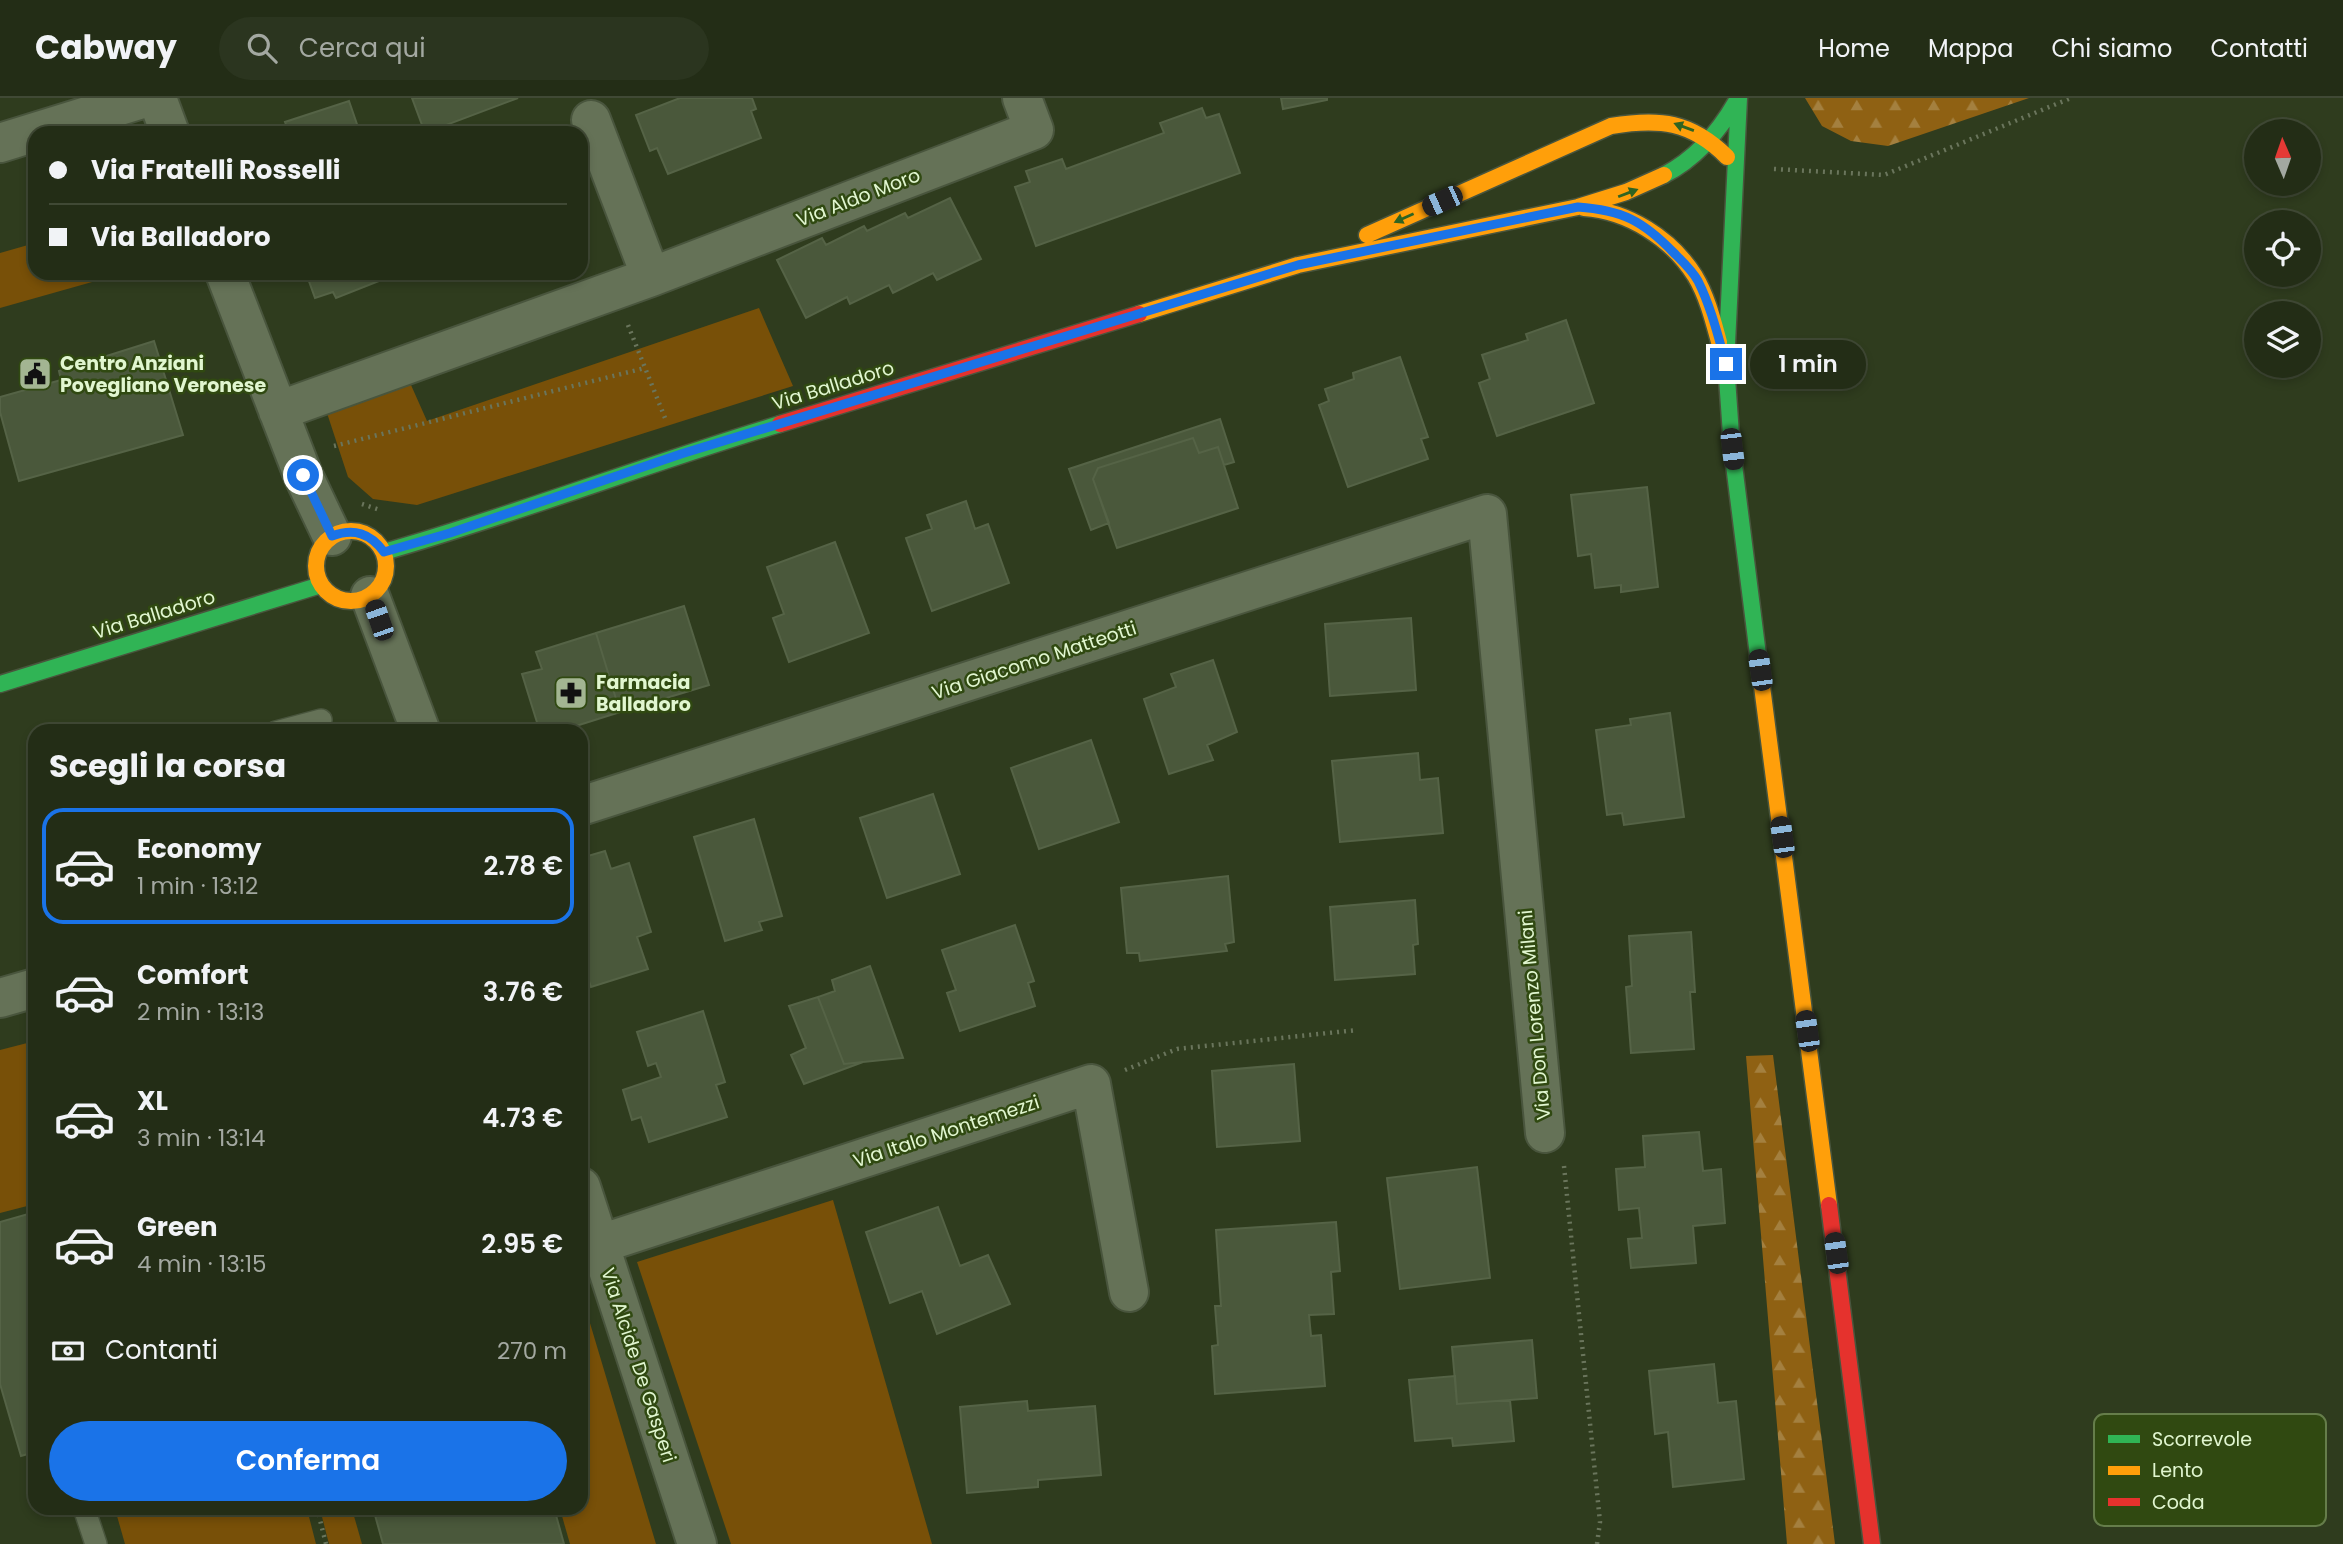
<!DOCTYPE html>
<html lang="it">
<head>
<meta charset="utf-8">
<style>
  body { margin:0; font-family:Poppins,sans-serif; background:#2b351f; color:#f1f3f6; height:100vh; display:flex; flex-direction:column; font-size:26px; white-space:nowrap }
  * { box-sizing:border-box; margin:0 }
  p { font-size:23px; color:#a3a8a1 }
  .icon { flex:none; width:38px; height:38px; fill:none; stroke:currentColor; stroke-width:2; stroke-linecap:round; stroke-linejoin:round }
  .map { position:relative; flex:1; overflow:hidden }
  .panel { position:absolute; left:28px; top:626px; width:560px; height:791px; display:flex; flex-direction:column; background:#232d16; border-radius:21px; box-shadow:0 4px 10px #0003,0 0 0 2px #404935 }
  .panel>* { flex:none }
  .hud { position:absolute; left:28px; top:28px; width:560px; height:154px; border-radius:21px; box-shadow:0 4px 10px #0003,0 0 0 2px #404935; display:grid; align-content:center; height:154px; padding:0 21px; background:#232d16 }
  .needle { width:46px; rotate:358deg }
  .tools { position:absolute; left:2244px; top:21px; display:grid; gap:14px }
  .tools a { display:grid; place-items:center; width:77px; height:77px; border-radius:50%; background:#232d16; box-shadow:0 4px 10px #0003,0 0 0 2px #404935; font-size:35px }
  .end { position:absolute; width:32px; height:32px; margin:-16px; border:9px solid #1a73e8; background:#fff; box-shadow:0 0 0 4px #fff }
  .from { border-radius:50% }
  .bubble { position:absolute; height:49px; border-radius:24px; background:#232d16; box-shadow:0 4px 10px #0003,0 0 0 2px #404935; font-size:23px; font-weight:600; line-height:49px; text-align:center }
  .car { position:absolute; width:21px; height:42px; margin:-21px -10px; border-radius:9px; box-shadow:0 0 5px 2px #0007; background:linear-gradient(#222 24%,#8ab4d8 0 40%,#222 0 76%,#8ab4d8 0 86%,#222 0) }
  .hud b { display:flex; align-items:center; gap:24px; height:66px; font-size:26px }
  .hud b+b { border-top:2px solid #404935 }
  .hud i { width:18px; height:18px; background:#f1f3f6 }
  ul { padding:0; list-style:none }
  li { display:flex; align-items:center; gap:21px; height:116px; margin:0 14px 10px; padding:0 7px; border:4px solid transparent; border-radius:21px }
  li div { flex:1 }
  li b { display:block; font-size:26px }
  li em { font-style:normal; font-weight:600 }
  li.active { border-color:#1a73e8 }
  li>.icon { width:63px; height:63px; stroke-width:1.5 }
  h2 { padding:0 21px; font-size:32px; line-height:84px }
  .pay { display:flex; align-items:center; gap:18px; height:77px; padding:0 21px; font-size:26px }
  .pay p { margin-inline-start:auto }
  .cta { display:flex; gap:14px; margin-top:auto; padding:14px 21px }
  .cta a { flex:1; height:80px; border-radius:42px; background:#1a73e8; color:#fff; font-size:28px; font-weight:600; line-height:80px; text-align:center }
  header { display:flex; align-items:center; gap:42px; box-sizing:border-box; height:98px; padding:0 35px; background:#232d16; border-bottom:2px solid #404935 }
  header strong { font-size:33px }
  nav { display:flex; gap:38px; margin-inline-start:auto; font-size:24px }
  .search { width:490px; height:63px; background:#2b351f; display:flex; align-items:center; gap:18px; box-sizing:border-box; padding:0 24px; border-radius:38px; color:#a3a8a1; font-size:26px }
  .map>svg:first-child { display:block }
</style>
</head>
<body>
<header>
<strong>Cabway</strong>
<div class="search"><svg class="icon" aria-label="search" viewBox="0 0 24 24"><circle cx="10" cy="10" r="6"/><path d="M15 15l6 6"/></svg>Cerca qui</div>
<nav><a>Home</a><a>Mappa</a><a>Chi siamo</a><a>Contatti</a></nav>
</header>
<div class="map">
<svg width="2343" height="1446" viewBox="0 0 2343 1446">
  <defs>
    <pattern id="forest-firs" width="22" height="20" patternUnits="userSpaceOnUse" patternTransform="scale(1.75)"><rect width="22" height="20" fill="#8f6113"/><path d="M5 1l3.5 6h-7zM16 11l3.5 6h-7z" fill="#a4803f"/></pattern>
  </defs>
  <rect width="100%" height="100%" fill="#2f3c1e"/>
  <path fill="#785008" d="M35 145V175H124L0 210V155Z
    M759 210 793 288 417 407 373 401 348 379 326 312 411 287 427 323Z
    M35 943V1106L0 1115V952Z
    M833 1102 932 1446H731L637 1164Z
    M581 1195 656 1446H570L560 1411 581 1410Z
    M115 1411H307L316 1446H125Z
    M320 1411H352L362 1446H329Z"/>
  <path fill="url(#forest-firs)" d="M1805 0H2029L1888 48 1851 43 1822 28Z
    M1773 957 1835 1446H1787L1746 958Z"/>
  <path fill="#4a583b" stroke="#556346" stroke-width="2" d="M412 0H518L425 35Z
    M680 0H752L756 11 751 13 761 40 668 76 657 50 650 53 636 17Z
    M1281 0H1327V2L1283 11Z
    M349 3 360 35H289L285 24Z
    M1202 10 1206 20 1219 16 1240 75 1036 148 1015 89 1030 84 1026 73 1062 61 1066 71 1164 35 1160 25Z
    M950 100 981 161 937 182 933 175 893 195 889 187 850 206 847 199 806 220 777 162 822 140 826 147 864 128 867 133 905 115 908 120Z
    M306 175H394V177L336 200 333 194 315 200Z
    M1566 222 1594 305 1497 338 1479 285 1490 281 1482 257 1528 242 1526 236Z
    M154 243 183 337 19 383 0 314V299L61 282 59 273Z
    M1400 259 1428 339 1421 341 1428 361 1348 389 1319 307 1329 303 1325 291 1354 281 1353 275Z
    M1220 321 1234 364 1224 367 1218 349 1199 355 1193 340 1098 370 1093 381 1109 425 1091 432 1069 371Z
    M1193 340 1199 355 1218 349 1238 410 1117 450 1093 381 1098 370Z
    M1647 389 1658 489 1621 494V487L1595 490 1591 456 1578 458 1571 397Z
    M966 403 975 431 988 426 1009 485 932 513 906 440 932 431 927 417Z
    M835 444 869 535 789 564 773 520 784 516 767 469Z
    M684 508 709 587 620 614 596 535Z
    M1411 520 1416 592 1330 598 1325 526Z
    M596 535 620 614 557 634H540L522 576 542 571 536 554Z
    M1213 562 1237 634 1207 647 1213 662 1169 676 1144 601 1176 589 1171 576Z
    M1670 615 1684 719 1624 727 1622 715 1607 717 1596 632 1631 627 1630 621Z
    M1091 642 1119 724 1039 751 1011 670Z
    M1418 655 1420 682 1438 680 1443 735 1340 744 1332 663Z
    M933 696 960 776 887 800 860 720Z
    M754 721 782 818 759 824 762 832 725 843 694 739Z
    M605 753 611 771 629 765 651 834 637 839 648 871 591 889 581 859V760Z
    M1228 778 1234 844 1225 846 1227 853 1140 863 1139 855H1127L1121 790Z
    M1415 802 1418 846 1413 847 1415 876 1335 882 1330 809Z
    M1015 827 1034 883 1028 885 1035 908 960 933 947 895 956 892 942 852Z
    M1691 834 1695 894H1690L1694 951 1631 955 1626 889 1632 888 1629 838Z
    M870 868 903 960 844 966 818 899 835 893 832 882Z
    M818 899 844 966 863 964 804 986 791 957 806 950 789 908Z
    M703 913 725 984 716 987 727 1019 649 1044 641 1019 632 1022 623 992 661 979 656 965 648 968 637 934Z
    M1294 966 1300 1043 1217 1049 1212 973Z
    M1699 1034 1703 1073 1721 1071 1725 1125 1693 1128 1696 1165 1631 1170 1628 1141 1642 1140 1639 1110 1619 1112 1616 1071 1645 1069 1643 1038Z
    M1477 1069 1490 1180 1400 1191 1387 1080Z
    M938 1109 960 1168 988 1157 1010 1206 937 1236 922 1193 890 1205 866 1134Z
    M35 1114V1354L21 1358 0 1286V1124Z
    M1336 1124 1340 1173 1331 1174 1334 1216 1309 1217 1311 1238 1321 1237 1325 1288 1215 1296 1212 1248 1218 1247 1215 1208H1221L1216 1132Z
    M1532 1242 1537 1300 1457 1306 1452 1249Z
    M1714 1266 1718 1305 1736 1303 1744 1381 1673 1389 1668 1334 1655 1336 1649 1273Z
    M1455 1278 1457 1306 1510 1302 1514 1343 1453 1348 1452 1340 1415 1343 1409 1282Z
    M1027 1303 1028 1313 1095 1308 1101 1377 1038 1382V1389L967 1395 960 1309Z
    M373 1410H554L564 1446H383Z"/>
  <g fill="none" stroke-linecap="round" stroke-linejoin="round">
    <defs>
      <path id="lane" d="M276 634 321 622
        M84 1410 96 1446"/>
      <path id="street" d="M157 0 170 35
        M591 22 651 179
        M0 45 145 0
        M225 175 303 377 332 438
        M278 313 651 179 1034 32 1022 0
        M370 498 421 634
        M581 708 1487 416 1545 1035
        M0 900 35 890
        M581 1089 697 1446
        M600 1146 1091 986 1129 1194"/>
      <path id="fast" d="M1739 0 1726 266 1732 351 1759 565
        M1664 77C1697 60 1719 34 1737 2
        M384 454C517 416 647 366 780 326
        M0 586 321 487"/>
      <path id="slow" d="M1584 110C1628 113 1671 140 1695 178 1707 198 1713 222 1719 244
        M1367 137 1611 28C1659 20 1691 23 1727 59
        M1139 216 1298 167 1578 109 1626 94 1664 77
        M316 468a35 35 0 1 1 70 0a35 35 0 1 1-70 0Z
        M1759 565 1829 1107"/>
      <path id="jam" d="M780 326 1139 216
        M1829 1107 1872 1446"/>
    </defs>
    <use href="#lane" stroke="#49553d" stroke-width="24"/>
    <use href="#street" stroke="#49553d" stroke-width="42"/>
    <use href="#fast" stroke="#49553d" stroke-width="19"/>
    <use href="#slow" stroke="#49553d" stroke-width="19"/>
    <use href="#jam" stroke="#49553d" stroke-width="19"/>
    <path stroke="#6a755c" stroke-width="4.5" stroke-dasharray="2 5" stroke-linecap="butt" d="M1774 71 1884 77 2071 0
      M628 227 665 320
      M334 348 645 270
      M362 406 380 412
      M1125 972 1177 951 1357 932
      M1564 1068 1600 1424 1597 1446
      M317 1410 326 1446"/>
    <use href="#lane" stroke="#657257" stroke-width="21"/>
    <use href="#street" stroke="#657257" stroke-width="38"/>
    <use href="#fast" stroke="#30b455" stroke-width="16"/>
    <use href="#slow" stroke="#ff9f0a" stroke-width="16"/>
    <use href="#jam" stroke="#e5322d" stroke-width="16"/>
  </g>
  <defs><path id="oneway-solid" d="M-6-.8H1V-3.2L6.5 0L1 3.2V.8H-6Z" transform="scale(1.75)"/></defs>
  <g fill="#306422">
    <use href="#oneway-solid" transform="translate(1684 29) rotate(-160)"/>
    <use href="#oneway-solid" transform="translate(1628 95) rotate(-21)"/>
    <use href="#oneway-solid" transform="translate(1404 120) rotate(156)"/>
  </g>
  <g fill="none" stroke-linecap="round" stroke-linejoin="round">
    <path stroke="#1a73e8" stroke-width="9" d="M303 377 332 438C354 430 370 435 384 454L450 435 681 356 1298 167 1578 109C1622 112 1643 123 1673 154 1682 163 1692 172 1698 183 1711 209 1718 238 1726 266"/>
  </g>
  <defs>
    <symbol id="civic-square" viewBox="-11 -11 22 22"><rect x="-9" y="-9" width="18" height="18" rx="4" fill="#a3b592" stroke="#304911"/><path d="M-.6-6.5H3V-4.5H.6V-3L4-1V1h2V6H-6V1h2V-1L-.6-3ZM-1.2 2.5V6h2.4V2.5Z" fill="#111"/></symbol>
    <symbol id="pharmacy-square" viewBox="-11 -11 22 22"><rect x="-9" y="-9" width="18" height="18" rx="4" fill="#a3b592" stroke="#304911"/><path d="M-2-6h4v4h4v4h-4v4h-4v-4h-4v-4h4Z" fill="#111"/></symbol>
  </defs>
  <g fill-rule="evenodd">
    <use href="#civic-square" x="16" y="257" width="38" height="38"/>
    <use href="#pharmacy-square" x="552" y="576" width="38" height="38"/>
  </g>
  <g text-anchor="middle" stroke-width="5" stroke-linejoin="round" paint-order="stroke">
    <g font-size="19" fill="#e1f6d0" stroke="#304911">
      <text transform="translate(858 99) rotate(-21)" y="7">Via Aldo Moro</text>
      <text transform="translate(833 287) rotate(-17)" y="7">Via Balladoro</text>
      <text transform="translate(154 516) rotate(-17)" y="7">Via Balladoro</text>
      <text transform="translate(1034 562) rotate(-18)" y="7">Via Giacomo Matteotti</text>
      <text transform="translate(1534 917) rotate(-95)" y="7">Via Don Lorenzo Milani</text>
      <text transform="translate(946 1033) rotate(-18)" y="7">Via Italo Montemezzi</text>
      <text transform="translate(639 1267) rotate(72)" y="7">Via Alcide De Gasperi</text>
    </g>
    <g font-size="19" font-weight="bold" fill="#e1f6d0" stroke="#304911" text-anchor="start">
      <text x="60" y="272">Centro Anziani<tspan x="60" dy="22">Povegliano Veronese</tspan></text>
      <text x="596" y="591">Farmacia<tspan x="596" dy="22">Balladoro</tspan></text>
    </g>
  </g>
  <rect x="2094" y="1316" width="232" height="112" rx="10" fill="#304911" stroke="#657d4a" stroke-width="2"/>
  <rect x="2108" y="1337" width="32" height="8" fill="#30b455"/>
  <rect x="2108" y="1368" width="32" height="9" fill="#ff9f0a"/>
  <rect x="2108" y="1400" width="32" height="8" fill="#e5322d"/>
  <g font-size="19" fill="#e1f6d0">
    <text x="2152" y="1348">Scorrevole</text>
    <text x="2152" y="1379">Lento</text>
    <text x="2152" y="1411">Coda</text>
  </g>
</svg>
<div class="tools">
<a><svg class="needle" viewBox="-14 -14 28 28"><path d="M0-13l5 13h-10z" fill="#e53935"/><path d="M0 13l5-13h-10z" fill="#a3a8a1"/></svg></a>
<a><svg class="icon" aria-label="locate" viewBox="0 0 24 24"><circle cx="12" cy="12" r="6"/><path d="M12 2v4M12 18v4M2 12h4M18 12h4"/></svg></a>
<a><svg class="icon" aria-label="layers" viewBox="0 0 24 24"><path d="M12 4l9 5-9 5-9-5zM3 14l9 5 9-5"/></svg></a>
</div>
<i class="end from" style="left:303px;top:377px"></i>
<i class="end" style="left:1726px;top:266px"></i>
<div class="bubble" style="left:1750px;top:242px;width:116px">1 min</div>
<i class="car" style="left:1442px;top:103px;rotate:246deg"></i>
<i class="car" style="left:1732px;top:351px;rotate:173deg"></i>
<i class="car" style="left:379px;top:522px;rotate:341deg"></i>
<i class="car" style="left:1760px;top:572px;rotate:352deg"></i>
<i class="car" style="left:1782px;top:739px;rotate:352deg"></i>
<i class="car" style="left:1807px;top:933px;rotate:352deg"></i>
<i class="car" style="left:1836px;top:1155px;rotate:352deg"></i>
<div class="hud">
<b><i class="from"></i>Via Fratelli Rosselli</b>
<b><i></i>Via Balladoro</b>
</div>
<section class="panel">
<h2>Scegli la corsa</h2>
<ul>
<li class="active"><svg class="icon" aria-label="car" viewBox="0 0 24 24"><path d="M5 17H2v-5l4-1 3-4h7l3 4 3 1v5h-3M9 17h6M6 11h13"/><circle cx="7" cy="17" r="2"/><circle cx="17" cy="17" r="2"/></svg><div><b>Economy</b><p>1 min · 13:12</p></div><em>2.78 €</em></li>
<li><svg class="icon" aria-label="car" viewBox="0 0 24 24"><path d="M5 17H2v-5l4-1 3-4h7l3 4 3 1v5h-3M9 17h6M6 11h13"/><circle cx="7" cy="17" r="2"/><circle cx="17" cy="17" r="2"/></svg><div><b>Comfort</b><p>2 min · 13:13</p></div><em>3.76 €</em></li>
<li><svg class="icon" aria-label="car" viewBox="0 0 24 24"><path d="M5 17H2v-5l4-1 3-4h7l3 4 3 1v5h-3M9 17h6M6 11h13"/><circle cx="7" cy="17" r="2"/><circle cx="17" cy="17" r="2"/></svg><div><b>XL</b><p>3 min · 13:14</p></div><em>4.73 €</em></li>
<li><svg class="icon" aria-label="car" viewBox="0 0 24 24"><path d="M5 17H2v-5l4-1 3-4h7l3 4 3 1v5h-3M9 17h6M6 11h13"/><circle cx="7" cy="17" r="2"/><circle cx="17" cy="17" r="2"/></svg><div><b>Green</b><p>4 min · 13:15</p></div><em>2.95 €</em></li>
</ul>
<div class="pay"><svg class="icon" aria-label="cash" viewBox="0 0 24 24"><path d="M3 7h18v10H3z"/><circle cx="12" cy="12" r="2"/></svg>Contanti<p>270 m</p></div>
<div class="cta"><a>Conferma</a></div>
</section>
</div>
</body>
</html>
